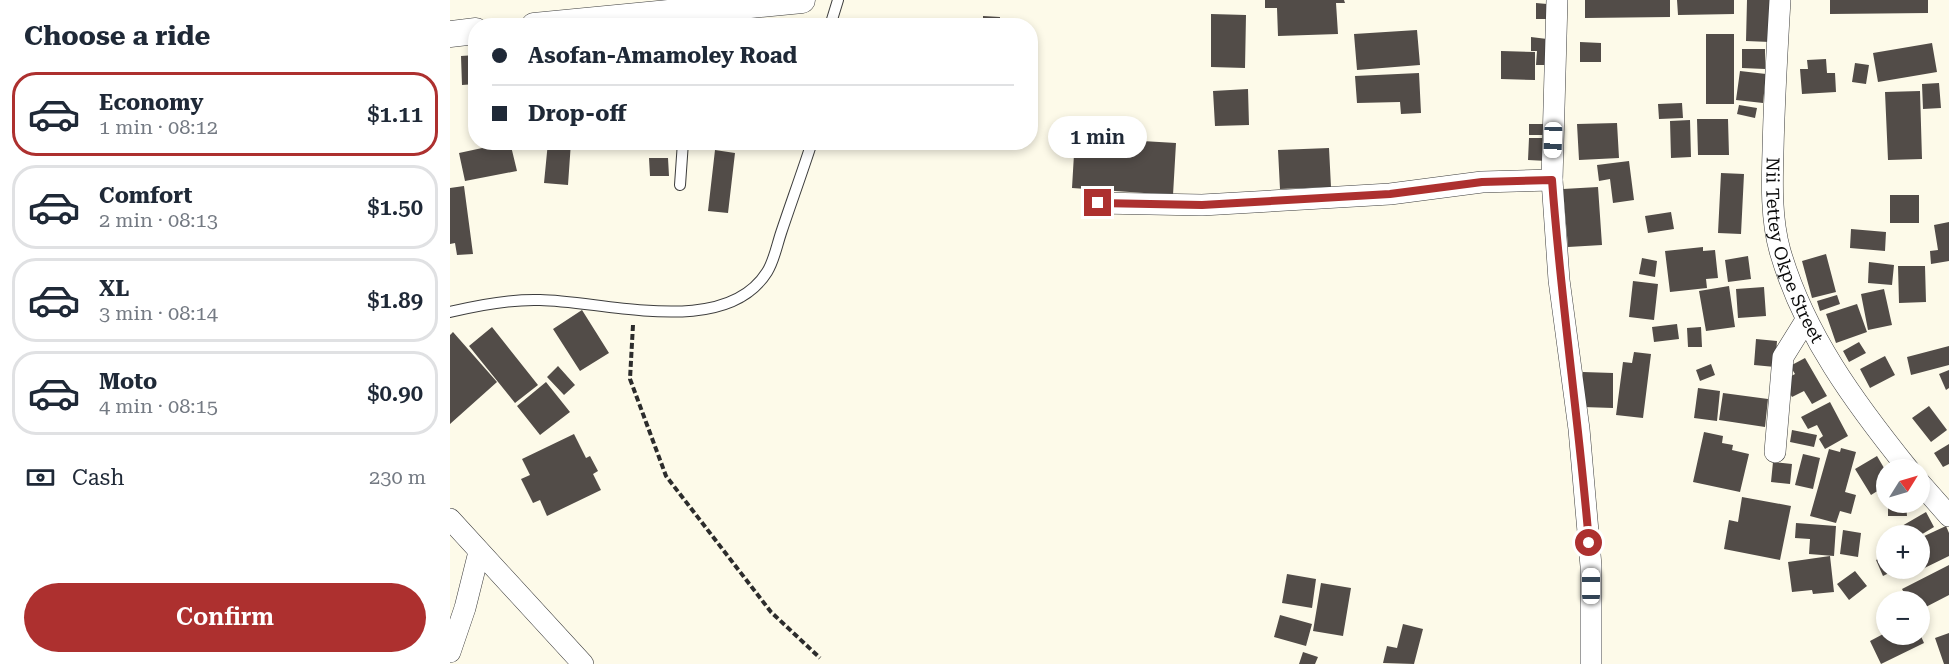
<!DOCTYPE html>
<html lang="en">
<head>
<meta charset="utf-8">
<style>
  body { margin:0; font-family:"Roboto Serif",serif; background:#f6f6f7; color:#1f2937; height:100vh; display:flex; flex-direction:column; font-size:22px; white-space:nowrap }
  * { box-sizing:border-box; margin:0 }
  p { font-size:20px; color:#747a83 }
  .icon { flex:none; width:33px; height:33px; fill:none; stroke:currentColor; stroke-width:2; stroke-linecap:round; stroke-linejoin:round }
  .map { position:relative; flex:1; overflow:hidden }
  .side { display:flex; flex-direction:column; background:#fff; width:450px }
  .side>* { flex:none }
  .banner { position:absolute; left:18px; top:18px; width:570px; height:132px; border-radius:24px; box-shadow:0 3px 9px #0003; display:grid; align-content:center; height:132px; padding:0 24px; background:#fff }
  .needle { width:39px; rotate:53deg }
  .buttons { position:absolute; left:1426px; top:459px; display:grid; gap:12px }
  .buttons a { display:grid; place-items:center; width:54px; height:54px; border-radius:50%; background:#fff; box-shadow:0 3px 9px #0003; font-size:30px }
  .end { position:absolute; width:27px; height:27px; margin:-14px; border:8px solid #ad302f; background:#fff; box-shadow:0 0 0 3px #fff }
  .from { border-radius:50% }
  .bubble { position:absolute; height:42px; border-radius:21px; background:#fff; box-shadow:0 3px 9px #0003; font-size:20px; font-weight:600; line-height:42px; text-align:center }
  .car { position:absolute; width:18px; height:36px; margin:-18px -9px; border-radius:8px; box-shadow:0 0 4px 2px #0007; background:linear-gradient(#fff 24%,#345 0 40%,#fff 0 76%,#345 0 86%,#fff 0) }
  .banner b { display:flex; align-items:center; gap:21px; height:57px; font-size:22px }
  .banner b+b { border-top:2px solid #e0e1e3 }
  .banner i { width:15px; height:15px; background:#1f2937 }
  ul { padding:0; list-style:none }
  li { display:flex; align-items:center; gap:18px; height:84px; margin:0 12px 9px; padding:0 12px; border:3px solid #e0e1e3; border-radius:24px }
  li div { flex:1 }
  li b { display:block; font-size:22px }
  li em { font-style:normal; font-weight:600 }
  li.active { border-color:#ad302f }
  li>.icon { width:54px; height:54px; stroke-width:1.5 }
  h2 { padding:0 24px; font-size:27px; line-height:72px }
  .pay { display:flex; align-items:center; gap:15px; height:66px; padding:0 24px; font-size:22px }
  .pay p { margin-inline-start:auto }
  .cta { display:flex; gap:12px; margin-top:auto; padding:12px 24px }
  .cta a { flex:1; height:69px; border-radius:36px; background:#ad302f; color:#fff; font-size:24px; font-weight:600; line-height:69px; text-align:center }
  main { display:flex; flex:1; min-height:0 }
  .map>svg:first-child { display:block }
</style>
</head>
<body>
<main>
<section class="side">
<h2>Choose a ride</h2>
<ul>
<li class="active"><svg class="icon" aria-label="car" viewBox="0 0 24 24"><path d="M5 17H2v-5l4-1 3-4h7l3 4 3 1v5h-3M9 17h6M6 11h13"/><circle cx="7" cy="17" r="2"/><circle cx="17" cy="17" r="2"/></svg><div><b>Economy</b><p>1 min · 08:12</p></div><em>$1.11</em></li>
<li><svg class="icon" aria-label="car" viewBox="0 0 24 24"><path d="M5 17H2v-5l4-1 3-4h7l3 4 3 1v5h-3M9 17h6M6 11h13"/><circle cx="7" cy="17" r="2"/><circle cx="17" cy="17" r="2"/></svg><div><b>Comfort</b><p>2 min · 08:13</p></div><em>$1.50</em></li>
<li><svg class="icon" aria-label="car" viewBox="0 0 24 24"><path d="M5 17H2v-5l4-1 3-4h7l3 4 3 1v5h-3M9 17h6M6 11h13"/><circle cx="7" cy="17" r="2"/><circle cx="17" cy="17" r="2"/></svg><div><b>XL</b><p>3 min · 08:14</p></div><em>$1.89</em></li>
<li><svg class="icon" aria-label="car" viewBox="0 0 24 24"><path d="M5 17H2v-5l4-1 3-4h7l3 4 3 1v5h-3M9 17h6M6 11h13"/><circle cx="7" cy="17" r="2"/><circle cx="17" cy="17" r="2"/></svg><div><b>Moto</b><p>4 min · 08:15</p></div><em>$0.90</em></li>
</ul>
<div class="pay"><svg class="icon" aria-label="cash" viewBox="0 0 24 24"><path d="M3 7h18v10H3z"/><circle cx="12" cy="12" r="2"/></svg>Cash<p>230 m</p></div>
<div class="cta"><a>Confirm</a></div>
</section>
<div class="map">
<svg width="1499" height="664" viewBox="0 0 1499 664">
  <rect width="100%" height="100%" fill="#fdfae9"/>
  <path fill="#524c48" d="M815 0H894L895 3H886L888 34 828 36 827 8H815Z
    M1135 0H1220V17L1135 18Z
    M1227 0H1284V14L1228 15Z
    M1297 0H1321L1320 42 1296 41Z
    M1380 0H1478V13L1380 14Z
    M1086 3 1097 4 1096 19H1086Z
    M761 14 796 15 795 68 761 67Z
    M533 16 550 17V26H533Z
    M967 30 970 65 907 70 904 34Z
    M1256 34H1284V104H1256Z
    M1081 37 1097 39 1096 65H1086L1087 51H1081Z
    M1130 42 1151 43V62H1130Z
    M1482 43 1487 72 1428 82 1423 53Z
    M1292 49H1315V69L1292 68Z
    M1051 51 1085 52V80L1051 79Z
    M26 55V84L12 85 11 56Z
    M1376 59 1377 73H1385L1386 92 1352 94 1350 69H1358L1357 60Z
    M1405 63 1419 65 1416 84 1402 82Z
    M1290 71 1316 74 1313 103 1286 100Z
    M969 73 971 113 951 114 950 102 907 103 905 76Z
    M1489 83 1491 108 1473 109 1472 84Z
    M798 89 799 125 765 126 763 91Z
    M1470 91 1472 159 1438 160 1435 92Z
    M1232 103 1233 118 1209 119 1208 104Z
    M1289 105 1307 108 1305 118 1287 114Z
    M1247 119H1278L1279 155H1248Z
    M1240 120 1241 157 1221 158 1220 121Z
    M1167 123 1169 158 1129 160 1127 124Z
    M1079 124H1096V135H1079Z
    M625 137 726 143 723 195 622 188Z
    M1079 138H1097V161L1078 160Z
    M60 142 67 171 15 181 9 153Z
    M98 142H121L118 185 94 183Z
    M879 148 881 187 830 189 828 150Z
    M265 150 285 153 278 213 258 211Z
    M199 158H218L219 176H200Z
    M1179 161 1184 200 1163 203 1160 179 1149 181 1147 165Z
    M1271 173 1294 174 1291 234 1268 233Z
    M14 186 23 254 7 255 5 243 0 244V188Z
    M1148 187 1152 245 1118 247 1113 189Z
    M1440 195H1469V223H1440Z
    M1221 212 1224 229 1198 233 1195 216Z
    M1499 222V261L1481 264 1480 251 1488 250 1484 225Z
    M1401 229 1436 232 1435 251 1400 248Z
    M1253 247V251L1265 250 1268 278 1256 279 1257 288 1220 292 1215 251Z
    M1376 254 1386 292 1362 298 1352 261Z
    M1298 256 1301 279 1278 282 1275 260Z
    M1192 258 1207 261 1205 277 1189 274Z
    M1419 262 1444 265 1442 285 1418 283Z
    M1448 266H1475L1476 302 1449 303Z
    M1183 281 1208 284 1204 320 1179 317Z
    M1279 286 1285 327 1256 331 1249 291Z
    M1314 287 1316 316 1288 318 1286 289Z
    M1434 289 1442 325 1418 330 1411 294Z
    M1387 295 1390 304 1370 311 1367 301Z
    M1407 304 1417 332 1386 343 1376 314Z
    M132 310 159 353 130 371 103 329Z
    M1227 324 1229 339 1204 342 1202 327Z
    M42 327 88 385 65 403 19 346Z
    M1251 327 1252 347H1238L1237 328Z
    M3 332 47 382 0 424V335Z
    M1306 339 1327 341 1325 367 1304 365Z
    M1409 342 1416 353 1399 362 1393 351Z
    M1499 346V365L1461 375 1457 357Z
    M1184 352 1201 354 1193 418 1166 415 1173 362 1182 363Z
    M1435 356 1445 375 1420 388 1410 369Z
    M1355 358 1377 396 1362 404 1354 391 1342 397 1332 381 1345 374 1340 366Z
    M1261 364 1265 375 1250 381 1246 370Z
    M108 366 125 385 114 395 97 377Z
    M1499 370V388L1496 390 1489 374Z
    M1133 372 1163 373V408L1133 407Z
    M96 382 120 412 90 435 67 406Z
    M1248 388 1270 391 1267 421 1244 418Z
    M1273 393 1318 399 1315 427 1269 420Z
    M1380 402 1398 436 1375 449 1369 439 1373 436 1367 425 1358 429 1351 417Z
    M1479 406 1497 430 1481 442 1462 418Z
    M1342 430 1367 435 1364 447 1340 442Z
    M1254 432 1273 436 1272 443 1283 445 1282 450 1299 454 1290 492 1243 482Z
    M124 434 136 458 140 456 148 471 143 474 151 490 97 516 90 500 83 503 71 479 80 475 72 459Z
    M1499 444V464L1493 467 1484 453Z
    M1391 448 1406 452 1395 492 1406 495 1401 514 1390 511 1386 523 1360 516 1379 449 1390 452Z
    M1353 454 1370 458 1363 489 1345 485Z
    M1427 456 1437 473V485L1421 495 1405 469Z
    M1323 462 1342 464 1340 484 1321 482Z
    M1292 497 1341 506 1330 560 1274 549 1279 520 1288 522Z
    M1438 502H1456L1457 516H1438Z
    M1476 512 1484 527 1469 536H1448L1445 530Z
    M1346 523 1386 526 1384 556 1359 554 1360 539 1345 538Z
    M1496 526 1499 533V556L1452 579 1447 569 1433 576 1426 560 1437 555V568H1470V538Z
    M1393 530 1411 533 1408 557 1390 554Z
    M1380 556 1384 592 1363 594 1362 590 1342 592 1338 562Z
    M1499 565V595L1470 610V602H1459L1452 589Z
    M1405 571 1417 586 1399 600 1387 584Z
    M837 574 866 579 862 608 832 603Z
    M871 583 901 588 893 636 863 631Z
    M830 615 862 624 856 646 824 637Z
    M953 624 973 629 964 664 933 663 937 646 947 648Z
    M1437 632V634H1470L1474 643 1431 664 1420 641Z
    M1499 633V664H1494L1485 638Z
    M853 652 868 657 865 664H849Z"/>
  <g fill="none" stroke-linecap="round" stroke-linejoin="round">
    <defs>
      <path id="service" d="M380 26 388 0
        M230 185 233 142
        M0 312C29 305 60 299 90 300 155 301 275 339 317 272 324 261 327 245 331 233 341 203 352 173 362 142"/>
      <g id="minor">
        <path d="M1107 0 1102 180 1109 280 1129 429 1141 566V664"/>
        <path id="s1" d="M1330 0C1327 50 1324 100 1323 151 1322 183 1321 219 1330 251 1354 334 1405 403 1459 470"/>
        <path d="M648 203 752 205 940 194 1032 182 1102 180"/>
        <path d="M1325 452 1333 357 1356 320"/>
        <path d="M1470 483 1499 516"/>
        <path d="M0 519 133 664"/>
        <path d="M0 652 15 608 29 552"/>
      </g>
      <path id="tertiary" d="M84 26 352 0
        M0 34 26 31"/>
    </defs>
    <use href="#service" stroke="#3d3d3d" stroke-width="12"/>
    <use href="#minor" stroke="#3d3d3d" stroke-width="22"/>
    <use href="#tertiary" stroke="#3d3d3d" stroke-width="27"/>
    <path stroke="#2c2c2c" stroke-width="4" stroke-dasharray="6 3" stroke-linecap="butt" d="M183 325 180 379 216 476 321 612 370 658"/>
    <use href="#service" stroke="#fff" stroke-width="10"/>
    <use href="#minor" stroke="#fff" stroke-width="21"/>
    <use href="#tertiary" stroke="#fff" stroke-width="26"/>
  </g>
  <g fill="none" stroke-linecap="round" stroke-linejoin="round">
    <path stroke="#ad302f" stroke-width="8" d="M648 203 752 205 940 194 1032 182 1102 180C1111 302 1129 422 1139 543"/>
  </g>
  <g text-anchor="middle" stroke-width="6" stroke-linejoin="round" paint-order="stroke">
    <g font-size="18" fill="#0a0a0a" stroke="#fff">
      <text dy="6" stroke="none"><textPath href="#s1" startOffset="254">Nii Tettey Okpe Street</textPath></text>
    </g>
  </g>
</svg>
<div class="buttons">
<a><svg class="needle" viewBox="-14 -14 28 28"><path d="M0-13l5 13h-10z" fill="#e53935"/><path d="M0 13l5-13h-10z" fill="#747a83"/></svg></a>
<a>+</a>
<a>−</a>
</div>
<i class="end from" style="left:1139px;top:543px"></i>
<i class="end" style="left:648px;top:203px"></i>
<div class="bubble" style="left:598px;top:116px;width:99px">1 min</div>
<i class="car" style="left:1103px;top:140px;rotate:182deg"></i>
<i class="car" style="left:1141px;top:586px;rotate:0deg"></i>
<div class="banner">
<b><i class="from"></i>Asofan-Amamoley Road</b>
<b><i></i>Drop-off</b>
</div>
</div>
</main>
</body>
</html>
